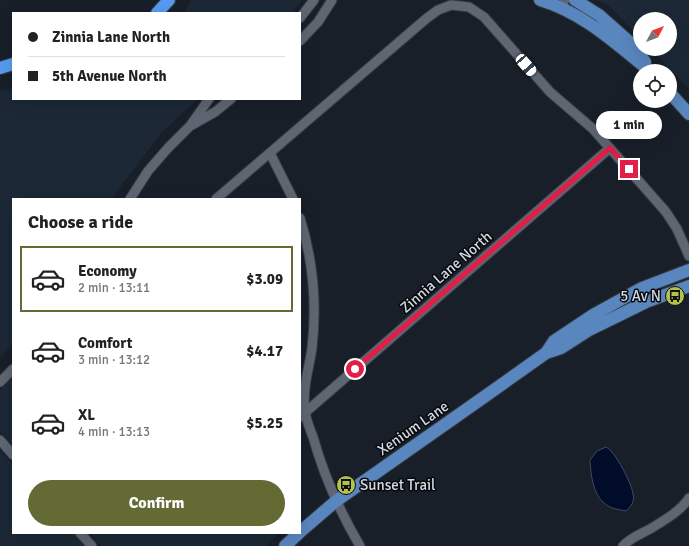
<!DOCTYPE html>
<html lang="en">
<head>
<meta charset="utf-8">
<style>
  body { margin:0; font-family:Signika,sans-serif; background:#f2f2f2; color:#222; height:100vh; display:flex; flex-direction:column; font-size:15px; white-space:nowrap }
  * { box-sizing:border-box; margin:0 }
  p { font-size:13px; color:#767676 }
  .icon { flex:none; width:22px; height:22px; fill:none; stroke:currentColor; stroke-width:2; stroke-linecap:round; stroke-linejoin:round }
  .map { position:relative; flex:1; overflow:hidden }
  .details { position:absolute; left:12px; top:198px; width:289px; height:336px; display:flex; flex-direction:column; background:#fff; border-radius:0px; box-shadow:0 4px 16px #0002 }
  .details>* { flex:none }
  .top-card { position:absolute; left:12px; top:12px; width:289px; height:88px; border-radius:0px; box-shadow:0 4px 16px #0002; display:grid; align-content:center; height:88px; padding:0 16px; background:#fff }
  .needle { width:26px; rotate:49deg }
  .controls { position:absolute; left:633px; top:12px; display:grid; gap:8px }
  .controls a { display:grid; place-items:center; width:44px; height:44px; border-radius:50%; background:#fff; box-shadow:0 4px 16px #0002; font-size:20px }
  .end { position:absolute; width:18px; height:18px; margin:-9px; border:5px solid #e11d48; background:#fff; box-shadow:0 0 0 2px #fff }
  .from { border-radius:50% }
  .bubble { position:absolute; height:28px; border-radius:14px; background:#fff; box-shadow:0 4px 16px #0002; font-size:13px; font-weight:700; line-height:28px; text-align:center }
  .car { position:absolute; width:12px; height:24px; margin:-12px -6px; border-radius:5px; box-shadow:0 0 3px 1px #0007; background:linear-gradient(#fff 24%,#345 0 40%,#fff 0 76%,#345 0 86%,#fff 0) }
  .top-card b { display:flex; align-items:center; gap:14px; height:38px; font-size:15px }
  .top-card b+b { border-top:1px solid #e0e0e0 }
  .top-card i { width:10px; height:10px; background:#222 }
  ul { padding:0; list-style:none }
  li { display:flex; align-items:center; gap:12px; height:66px; margin:0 8px 6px; padding:0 8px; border:2px solid transparent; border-radius:0px }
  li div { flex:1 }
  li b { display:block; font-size:15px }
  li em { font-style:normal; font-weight:700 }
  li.selected { border-color:#646a34 }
  li>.icon { width:36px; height:36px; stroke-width:1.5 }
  h2 { padding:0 16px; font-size:18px; line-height:48px }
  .action { display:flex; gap:8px; margin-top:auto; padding:8px 16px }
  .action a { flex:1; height:46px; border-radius:24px; background:#646a34; color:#fff; font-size:16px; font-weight:700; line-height:46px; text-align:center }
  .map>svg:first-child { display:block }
</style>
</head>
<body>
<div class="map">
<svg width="689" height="546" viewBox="0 0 689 546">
  <rect width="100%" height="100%" fill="#181f29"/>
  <path fill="#1c2836" d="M191 0H302L292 13H184Z
    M596 0H689V89L651 49H670V19H640V38L609 6Z
    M13 88V99H198L161 133 111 199H13V343L0 357V91Z
    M13 377V446L0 431V390Z
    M0 450 13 465V533H73L84 546H0Z
    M90 533H274L276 535 266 546H101Z"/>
  <path fill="#000c29" stroke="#404a60" d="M606 447C615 451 632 484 633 494 635 502 631 506 626 511 621 510 613 509 608 506 593 497 591 476 590 460L597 451Z"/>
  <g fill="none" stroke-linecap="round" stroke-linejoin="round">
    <defs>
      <path id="minor" d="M561 7 565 0
        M300 18 314 0
        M300 41 318 22 332 0
        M192 125 215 112 231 99
        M270 153 293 199
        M130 199 148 171 168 148 190 126 209 99
        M216 199 427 18 438 10 451 5 469 7 484 17 550 92 593 129 666 212 677 229 689 256
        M300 218C313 260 317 304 312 348 309 369 302 389 305 411 306 420 310 429 313 437 324 476 340 512 360 546
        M0 382 13 369
        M300 417 610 148
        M0 440 13 455
        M80 533 92 546
        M623 546C630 538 641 534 650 529 663 521 681 511 689 498"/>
      <path id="major" d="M540 0C584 13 616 44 650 71
        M575 0 599 15 634 46 645 62
        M670 93 689 114
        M546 353 561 348 589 330 646 302 689 286
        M300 532 336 501 484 397 546 353 554 341 593 315 642 288 689 270
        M285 546 299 533"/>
      <path id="highway" d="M157 13 169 0
        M0 68 13 64"/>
    </defs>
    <use href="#minor" stroke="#363b43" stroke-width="11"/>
    <use href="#major" stroke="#363b43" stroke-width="14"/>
    <use href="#highway" stroke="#363b43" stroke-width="14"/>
    <use href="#minor" stroke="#5e6672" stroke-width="9"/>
    <use href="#major" stroke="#5986be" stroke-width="12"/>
    <use href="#highway" stroke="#569bf1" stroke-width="12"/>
  </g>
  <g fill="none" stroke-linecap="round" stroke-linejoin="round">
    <path stroke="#e11d48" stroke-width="5" d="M355 369 610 148 629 169"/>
  </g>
  <defs>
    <symbol id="bus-disc" viewBox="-11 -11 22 22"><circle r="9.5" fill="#b5c24a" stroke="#06090d"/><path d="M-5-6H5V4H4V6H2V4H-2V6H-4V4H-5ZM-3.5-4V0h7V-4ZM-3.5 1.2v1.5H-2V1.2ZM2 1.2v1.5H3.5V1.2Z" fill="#111"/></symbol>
  </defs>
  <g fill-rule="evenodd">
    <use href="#bus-disc" x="664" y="285" width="22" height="22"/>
    <use href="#bus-disc" x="335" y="474" width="22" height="22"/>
  </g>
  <g text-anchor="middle" stroke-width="3" stroke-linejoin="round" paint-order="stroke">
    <g font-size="15" fill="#d5dae1" stroke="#06090d">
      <text transform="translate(446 272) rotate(-41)" y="5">Zinnia Lane North</text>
      <text transform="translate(413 428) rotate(-35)" y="5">Xenium Lane</text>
    </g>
    <g font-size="15" fill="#d5dae1" stroke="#06090d" text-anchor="end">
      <text x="661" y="301">5 Av N</text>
      <text x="360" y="490" text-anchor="start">Sunset Trail</text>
    </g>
  </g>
</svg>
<div class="controls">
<a><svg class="needle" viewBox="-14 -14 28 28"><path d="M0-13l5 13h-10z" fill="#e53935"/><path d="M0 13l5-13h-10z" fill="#767676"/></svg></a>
<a><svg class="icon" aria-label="locate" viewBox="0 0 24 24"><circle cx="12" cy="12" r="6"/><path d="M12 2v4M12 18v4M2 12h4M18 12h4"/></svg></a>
</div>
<i class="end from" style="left:355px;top:369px"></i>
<i class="end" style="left:629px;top:169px"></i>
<div class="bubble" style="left:596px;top:111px;width:66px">1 min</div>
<i class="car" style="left:526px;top:65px;rotate:139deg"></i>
<div class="top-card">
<b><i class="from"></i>Zinnia Lane North</b>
<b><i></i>5th Avenue North</b>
</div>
<section class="details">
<h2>Choose a ride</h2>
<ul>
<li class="selected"><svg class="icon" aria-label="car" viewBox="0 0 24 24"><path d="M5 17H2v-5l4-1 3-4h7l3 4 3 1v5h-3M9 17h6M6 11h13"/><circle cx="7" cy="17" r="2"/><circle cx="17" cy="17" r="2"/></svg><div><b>Economy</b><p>2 min · 13:11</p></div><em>$3.09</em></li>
<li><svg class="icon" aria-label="car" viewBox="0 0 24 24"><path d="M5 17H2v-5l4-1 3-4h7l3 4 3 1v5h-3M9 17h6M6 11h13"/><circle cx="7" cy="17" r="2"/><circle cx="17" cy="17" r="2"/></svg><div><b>Comfort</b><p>3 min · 13:12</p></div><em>$4.17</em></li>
<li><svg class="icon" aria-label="car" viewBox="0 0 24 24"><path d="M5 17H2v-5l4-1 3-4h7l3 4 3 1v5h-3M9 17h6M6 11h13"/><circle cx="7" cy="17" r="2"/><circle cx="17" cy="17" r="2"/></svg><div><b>XL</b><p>4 min · 13:13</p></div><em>$5.25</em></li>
</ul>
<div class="action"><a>Confirm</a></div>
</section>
</div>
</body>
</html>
